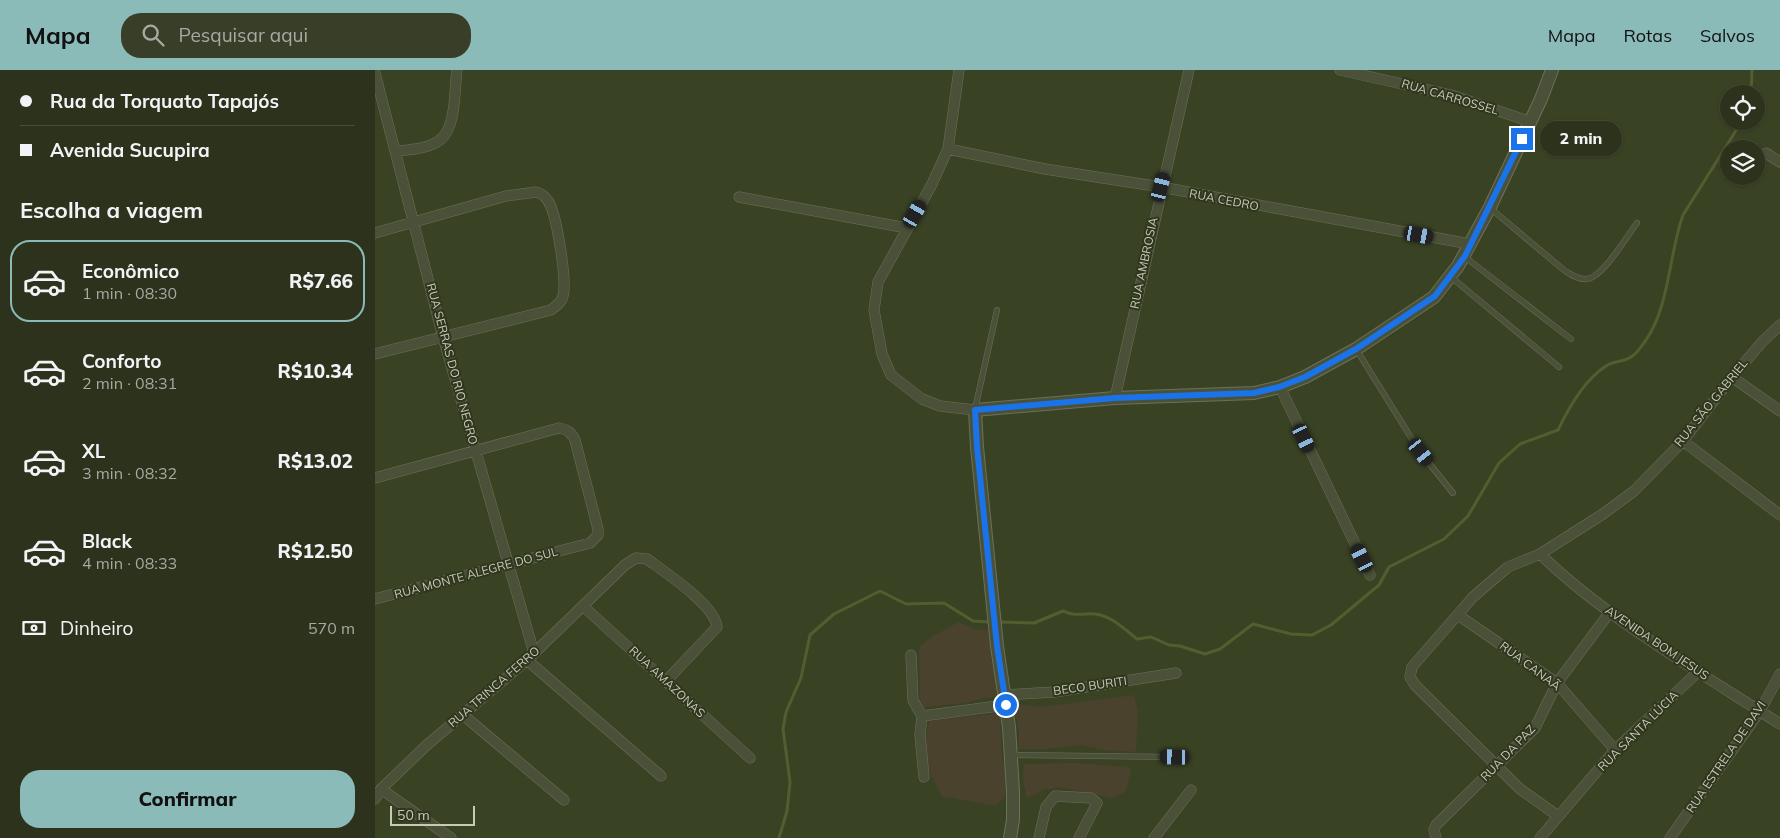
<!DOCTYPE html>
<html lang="pt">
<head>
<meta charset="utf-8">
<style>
  body { margin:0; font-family:Mulish,sans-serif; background:#383e28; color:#f1f3f6; height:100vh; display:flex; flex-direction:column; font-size:19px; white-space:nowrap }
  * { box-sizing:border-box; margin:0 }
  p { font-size:16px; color:#a6aaa3 }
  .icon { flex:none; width:28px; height:28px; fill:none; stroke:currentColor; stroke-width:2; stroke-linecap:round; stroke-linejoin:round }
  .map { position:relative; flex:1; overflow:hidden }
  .details { display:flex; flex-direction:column; background:#2c321b; width:375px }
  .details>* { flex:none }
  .guide { display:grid; align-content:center; height:110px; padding:0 20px; background:#2c321b }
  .buttons { position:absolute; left:1345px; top:15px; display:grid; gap:10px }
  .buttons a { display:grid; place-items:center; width:45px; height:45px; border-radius:50%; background:#2c321b; box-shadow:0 1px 4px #0004,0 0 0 1px #484d3a; font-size:25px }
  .scale { position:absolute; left:15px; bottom:12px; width:85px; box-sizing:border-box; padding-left:5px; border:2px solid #c5cbb6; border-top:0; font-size:14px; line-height:18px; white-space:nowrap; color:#c5cbb6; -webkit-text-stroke:4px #30361e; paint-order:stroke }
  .end { position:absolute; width:22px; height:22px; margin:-11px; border:6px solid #1a73e8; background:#fff; box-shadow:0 0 0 2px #fff }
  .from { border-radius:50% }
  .bubble { position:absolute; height:35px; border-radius:18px; background:#2c321b; box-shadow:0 1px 4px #0004,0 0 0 1px #484d3a; font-size:16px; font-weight:800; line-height:35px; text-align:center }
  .car { position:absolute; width:15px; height:30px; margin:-15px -8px; border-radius:6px; box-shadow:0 0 4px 1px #0007; background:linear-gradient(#222 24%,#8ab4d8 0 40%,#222 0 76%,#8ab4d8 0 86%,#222 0) }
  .guide b { display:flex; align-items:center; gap:18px; height:48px; font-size:19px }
  .guide b+b { border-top:1px solid #484d3a }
  .guide i { width:12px; height:12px; background:#f1f3f6 }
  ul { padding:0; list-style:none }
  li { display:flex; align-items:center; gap:15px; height:82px; margin:0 10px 8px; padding:0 10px; border:2px solid transparent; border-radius:20px }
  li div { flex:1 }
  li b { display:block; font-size:19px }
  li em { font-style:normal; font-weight:800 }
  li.selected { border-color:#8bbbb9 }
  li>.icon { width:45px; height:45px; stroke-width:1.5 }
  h2 { padding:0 20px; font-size:22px; line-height:60px }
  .pay { display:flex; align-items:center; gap:12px; height:55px; padding:0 20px; font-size:19px }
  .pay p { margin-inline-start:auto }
  .cta { display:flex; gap:10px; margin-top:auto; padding:10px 20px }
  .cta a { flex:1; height:58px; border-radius:20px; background:#8bbbb9; color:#111; font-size:20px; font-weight:800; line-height:58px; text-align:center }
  header { display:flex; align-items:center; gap:30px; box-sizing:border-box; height:70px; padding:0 25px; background:#8bbbb9; color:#111 }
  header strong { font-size:24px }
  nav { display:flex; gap:28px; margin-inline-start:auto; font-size:18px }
  .search { width:350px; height:45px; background:#383e28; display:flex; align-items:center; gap:12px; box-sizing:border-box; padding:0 18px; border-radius:20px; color:#a6aaa3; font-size:19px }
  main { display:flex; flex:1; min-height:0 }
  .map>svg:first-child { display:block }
</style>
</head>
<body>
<header>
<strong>Mapa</strong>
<div class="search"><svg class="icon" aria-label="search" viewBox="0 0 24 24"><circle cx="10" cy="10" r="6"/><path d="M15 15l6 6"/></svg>Pesquisar aqui</div>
<nav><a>Mapa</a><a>Rotas</a><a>Salvos</a></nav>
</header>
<main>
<section class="details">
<div class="guide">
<b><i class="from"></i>Rua da Torquato Tapajós</b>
<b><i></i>Avenida Sucupira</b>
</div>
<h2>Escolha a viagem</h2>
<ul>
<li class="selected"><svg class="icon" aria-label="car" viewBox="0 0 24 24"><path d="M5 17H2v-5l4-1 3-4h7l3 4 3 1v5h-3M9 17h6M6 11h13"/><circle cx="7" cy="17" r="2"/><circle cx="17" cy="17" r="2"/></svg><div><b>Econômico</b><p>1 min · 08:30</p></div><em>R$7.66</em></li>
<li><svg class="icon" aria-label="car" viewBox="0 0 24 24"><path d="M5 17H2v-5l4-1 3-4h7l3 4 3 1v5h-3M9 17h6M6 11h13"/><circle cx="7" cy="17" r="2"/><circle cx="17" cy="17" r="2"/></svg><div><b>Conforto</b><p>2 min · 08:31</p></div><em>R$10.34</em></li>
<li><svg class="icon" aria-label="car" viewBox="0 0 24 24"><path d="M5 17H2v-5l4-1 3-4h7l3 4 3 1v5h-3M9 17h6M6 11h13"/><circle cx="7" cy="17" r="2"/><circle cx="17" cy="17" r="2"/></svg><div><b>XL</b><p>3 min · 08:32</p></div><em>R$13.02</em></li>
<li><svg class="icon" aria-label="car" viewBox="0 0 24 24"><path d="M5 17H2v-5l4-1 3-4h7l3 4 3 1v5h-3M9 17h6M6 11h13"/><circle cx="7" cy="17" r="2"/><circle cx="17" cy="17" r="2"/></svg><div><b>Black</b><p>4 min · 08:33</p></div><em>R$12.50</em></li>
</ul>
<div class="pay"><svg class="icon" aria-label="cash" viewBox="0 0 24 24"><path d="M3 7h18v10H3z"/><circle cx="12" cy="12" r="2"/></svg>Dinheiro<p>570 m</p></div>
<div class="cta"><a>Confirmar</a></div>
</section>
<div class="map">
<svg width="1405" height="768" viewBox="0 0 1405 768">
  <rect width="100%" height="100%" fill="#3a4224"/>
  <path fill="#4b422e" d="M584 552 600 559 613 561 622 627 609 628 590 633 549 637 545 629 544 577 558 566Z
    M759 625 763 642 761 682 730 680 705 675 672 679H643L644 662 639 634 666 637Z
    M625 643 627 690 632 704 630 727 620 736 567 726C553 703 545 677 555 651Z
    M699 693 754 697 756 701 750 722 736 728 686 717 668 720 652 728 648 711 649 694Z"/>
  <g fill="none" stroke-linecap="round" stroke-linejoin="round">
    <path stroke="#525e2f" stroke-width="3" d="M1376 24 1377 0
      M623 552 659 553 688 541C702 547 706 543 720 544 737 546 749 559 762 569L776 567 794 575 805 576 830 584 845 579 878 554 916 564 937 565 956 555 1004 515 1014 497 1069 469 1093 446 1124 393 1145 374 1183 360C1194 337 1209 310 1231 296 1238 291 1249 292 1256 287 1262 284 1267 275 1271 270 1295 235 1294 183 1308 145L1367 51
      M404 768 412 741 415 712 408 659 411 642 426 608 435 565 459 544 505 521 531 534 569 533 598 551 616 552"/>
    <defs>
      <path id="service" d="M1115 138 1190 201C1197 205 1204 210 1212 209 1228 207 1252 166 1262 153
        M1090 187 1196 269
        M1076 207 1184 297
        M981 279 1045 382 1078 423
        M600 339 622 240
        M637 685 800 687"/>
      <path id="minor" d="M584 0 573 79 556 116 503 212 499 240 507 284 516 305 547 329 565 336 600 340
        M965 0 1076 25 1156 52
        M0 3 68 267 159 583
        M573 79 670 99 786 117 1095 174
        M20 81C34 80 50 79 62 72 82 61 79 21 82 0
        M1391 83 1405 92
        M364 127 532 158
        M0 163 131 126 161 122C165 123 170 126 173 131 182 144 192 211 188 226 187 232 181 236 176 240L0 284
        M1357 307 1405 341
        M905 317 995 505
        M740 328 814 0
        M1308 371 1405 445
        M0 408 184 358C193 360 196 362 200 370L223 459V465L215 473 0 529
        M1165 484C1232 549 1326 603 1405 654
        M209 537 375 688
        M1083 545 1182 613 1240 680
        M536 585 538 630 547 646 545 665 549 707
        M152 590 286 706
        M629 625 679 622 801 603
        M87 644 189 730
        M547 646 631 635
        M6 719 76 768
        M0 729 6 719 53 674 152 590 250 495 261 488 272 489C291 503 340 535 342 557L291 611
        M1183 746 1145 719 1040 615 1035 607 1037 597 1098 527 1133 497 1165 484 1228 444 1259 421 1308 371 1357 307 1388 271 1405 255
        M664 768 671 737 680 726 716 728 722 733 704 768
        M779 768 816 720
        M1061 768 1059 760 1061 755 1160 658 1182 613 1235 542
        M1165 768 1240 680 1324 601
        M1295 768 1385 641 1405 604"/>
      <path id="tertiary" d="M635 768 638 750V721L634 657 622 576 602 377 600 340 740 328 879 323 905 317 930 307 981 279 1059 227 1083 196 1115 137 1166 29 1177 0"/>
    </defs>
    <use href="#service" stroke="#6b715a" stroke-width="6"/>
    <use href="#minor" stroke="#6b715a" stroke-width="11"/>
    <use href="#tertiary" stroke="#6b715a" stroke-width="14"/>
    <use href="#service" stroke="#4b5139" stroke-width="5"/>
    <use href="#minor" stroke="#4b5139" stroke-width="10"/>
    <use href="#tertiary" stroke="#4b5139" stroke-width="12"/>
  </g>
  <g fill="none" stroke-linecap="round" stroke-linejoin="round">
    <path stroke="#1a73e8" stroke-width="6" d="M631 635 622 576 602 377 600 340 740 328 879 323 904 317 930 307 981 279 1060 226 1090 186 1147 69"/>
  </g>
  <g text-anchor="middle" stroke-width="4" stroke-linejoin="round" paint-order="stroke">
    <g font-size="12" fill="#c5cbb6" stroke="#30361e">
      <text transform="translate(1075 27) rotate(16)" y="4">RUA CARROSSEL</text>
      <text transform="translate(849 130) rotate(11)" y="4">RUA CEDRO</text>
      <text transform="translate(769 193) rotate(-78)" y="4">RUA AMBROSIA</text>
      <text transform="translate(77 294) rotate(75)" y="4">RUA SERRAS DO RIO NEGRO</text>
      <text transform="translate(1336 333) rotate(-51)" y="4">RUA SÃO GABRIEL</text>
      <text transform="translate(101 503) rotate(-15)" y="4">RUA MONTE ALEGRE DO SUL</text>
      <text transform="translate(1282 573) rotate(34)" y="4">AVENIDA BOM JESUS</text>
      <text transform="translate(1155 596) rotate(37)" y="4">RUA CANAÃ</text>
      <text transform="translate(292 612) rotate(43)" y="4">RUA AMAZONAS</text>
      <text transform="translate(715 616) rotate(-8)" y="4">BECO BURITI</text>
      <text transform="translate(119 617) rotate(-41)" y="4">RUA TRINCA FERRO</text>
      <text transform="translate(1263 661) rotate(-45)" y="4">RUA SANTA LÚCIA</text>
      <text transform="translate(1133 683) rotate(-46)" y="4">RUA DA PAZ</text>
      <text transform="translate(1351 687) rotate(-56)" y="4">RUA ESTRELA DE DAVI</text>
    </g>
  </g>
</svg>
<div class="buttons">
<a><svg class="icon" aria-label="locate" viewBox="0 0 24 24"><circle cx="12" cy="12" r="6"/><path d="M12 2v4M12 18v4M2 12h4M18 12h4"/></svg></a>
<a><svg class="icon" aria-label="layers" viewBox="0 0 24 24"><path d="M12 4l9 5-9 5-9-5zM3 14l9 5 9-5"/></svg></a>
</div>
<div class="scale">50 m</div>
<i class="end from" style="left:631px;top:635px"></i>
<i class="end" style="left:1147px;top:69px"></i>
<div class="bubble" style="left:1165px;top:51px;width:82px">2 min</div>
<i class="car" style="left:786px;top:117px;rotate:14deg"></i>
<i class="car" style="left:540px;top:144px;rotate:30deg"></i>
<i class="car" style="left:1044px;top:165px;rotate:100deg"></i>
<i class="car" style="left:929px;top:368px;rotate:155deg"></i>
<i class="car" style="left:1046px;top:382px;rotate:142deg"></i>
<i class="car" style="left:987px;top:488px;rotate:334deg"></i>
<i class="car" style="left:800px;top:687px;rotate:271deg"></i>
</div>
</main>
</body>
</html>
